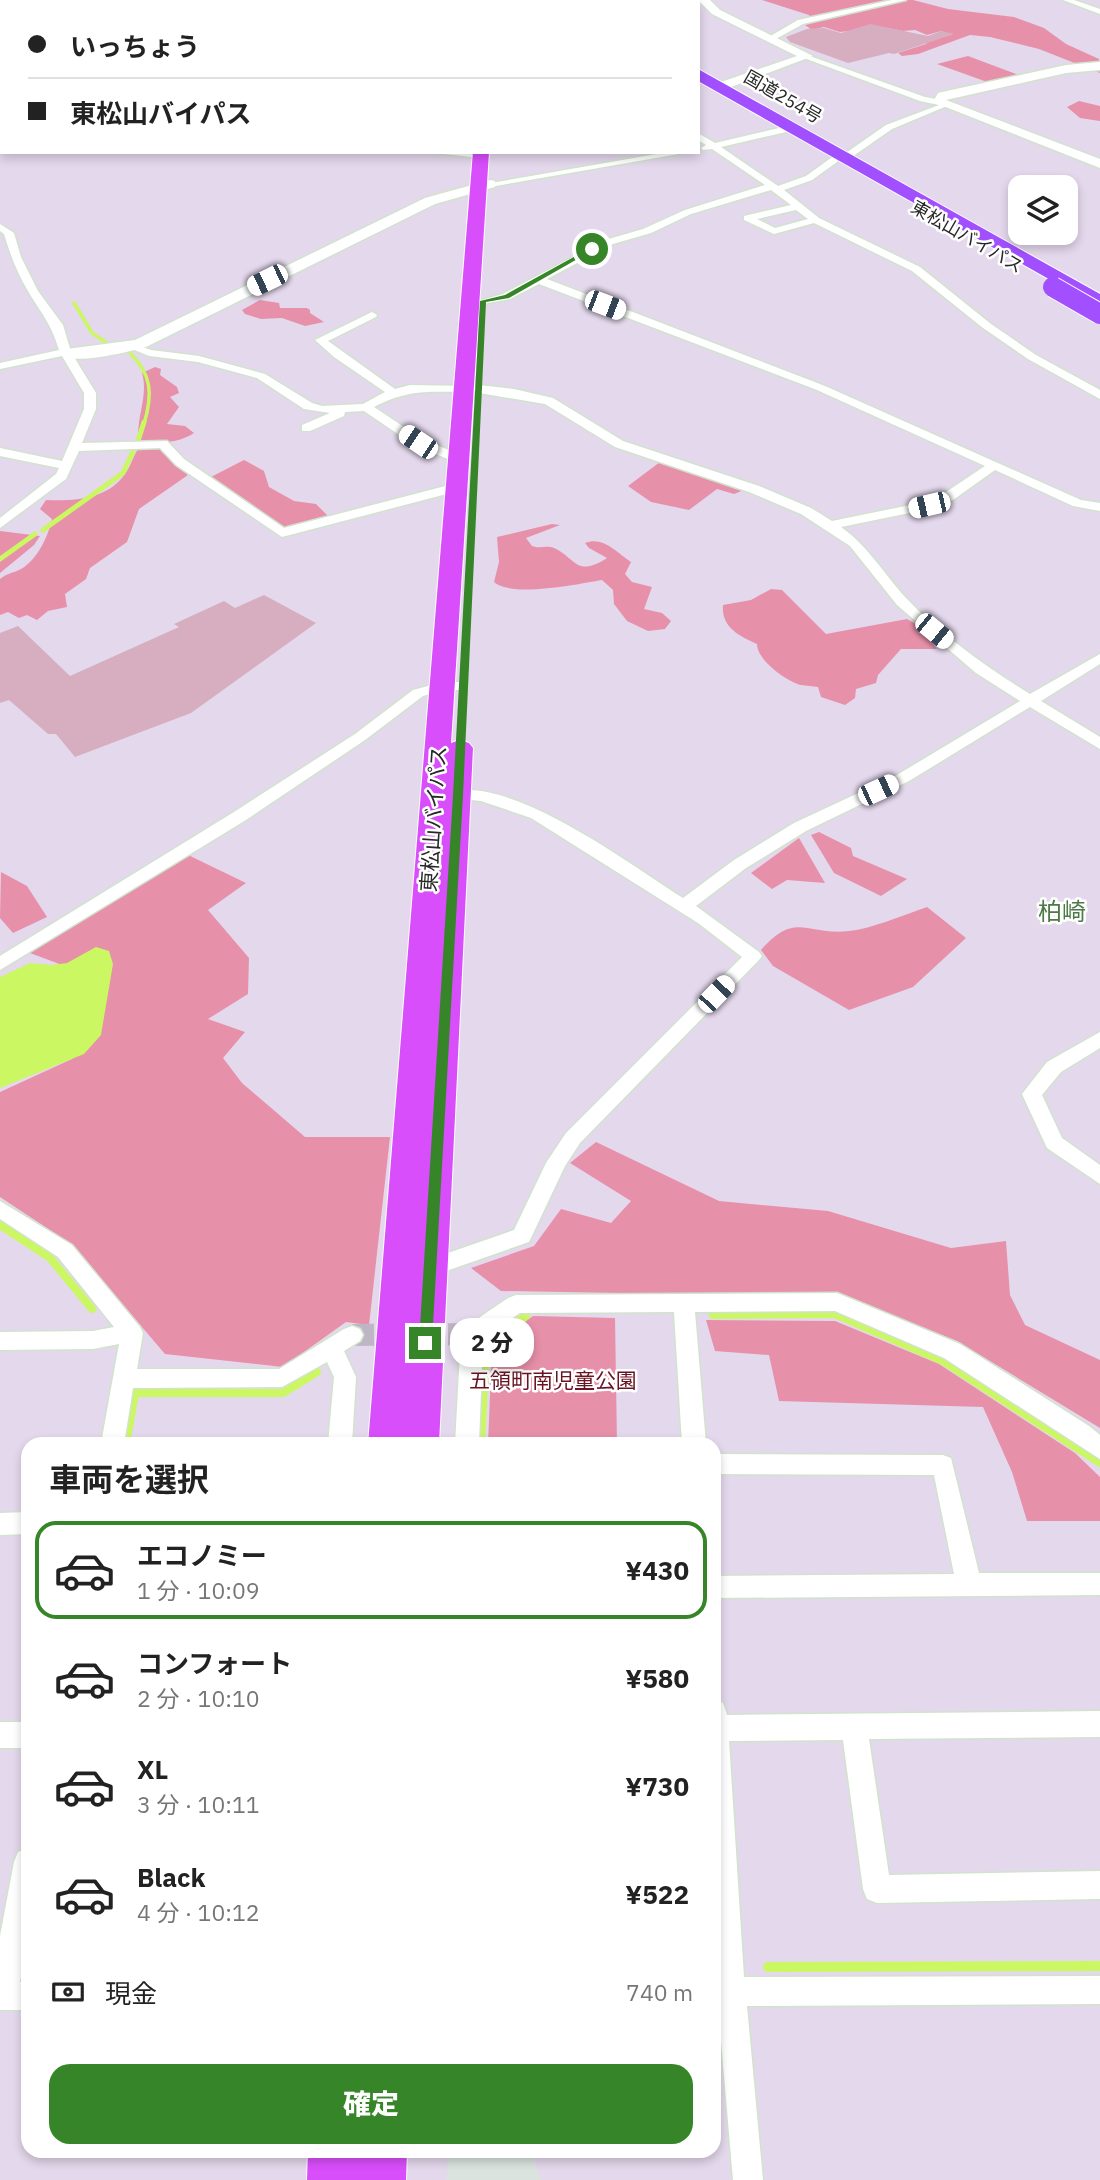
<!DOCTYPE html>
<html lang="ja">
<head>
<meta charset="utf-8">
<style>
  body { margin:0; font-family:"IBM Plex Sans","Noto Sans JP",sans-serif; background:#f2f2f2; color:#222; height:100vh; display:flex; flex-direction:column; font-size:26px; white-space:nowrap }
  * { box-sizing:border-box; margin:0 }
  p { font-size:23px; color:#767676 }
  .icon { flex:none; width:38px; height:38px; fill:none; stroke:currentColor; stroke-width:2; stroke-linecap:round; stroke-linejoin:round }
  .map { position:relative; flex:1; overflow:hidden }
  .details { position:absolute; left:21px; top:1437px; width:700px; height:721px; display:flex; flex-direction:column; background:#fff; border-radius:21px; box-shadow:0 4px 10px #0003 }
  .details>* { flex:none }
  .guide { position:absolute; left:0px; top:0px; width:700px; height:154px; box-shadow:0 4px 10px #0003; display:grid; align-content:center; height:154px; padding:0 28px; background:#fff }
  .fabs { position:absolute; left:1008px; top:175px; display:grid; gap:14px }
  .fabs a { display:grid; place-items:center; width:70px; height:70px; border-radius:14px; background:#fff; box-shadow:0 4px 10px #0003; font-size:35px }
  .end { position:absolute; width:32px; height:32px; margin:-16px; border:9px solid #378529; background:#fff; box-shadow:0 0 0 4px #fff }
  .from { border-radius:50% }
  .bubble { position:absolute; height:49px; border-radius:21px; background:#fff; box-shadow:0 4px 10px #0003; font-size:23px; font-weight:800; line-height:49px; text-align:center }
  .car { position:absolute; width:21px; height:42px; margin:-21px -10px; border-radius:9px; box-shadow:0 0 5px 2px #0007; background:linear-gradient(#fff 24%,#345 0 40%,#fff 0 76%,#345 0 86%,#fff 0) }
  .guide b { display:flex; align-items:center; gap:24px; height:66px; font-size:26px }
  .guide b+b { border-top:2px solid #e0e0e0 }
  .guide i { width:18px; height:18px; background:#222 }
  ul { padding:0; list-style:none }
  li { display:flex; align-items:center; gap:21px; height:98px; margin:0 14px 10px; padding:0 14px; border:4px solid transparent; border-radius:21px }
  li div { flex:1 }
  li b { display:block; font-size:26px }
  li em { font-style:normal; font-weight:800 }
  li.active { border-color:#378529 }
  li>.icon { width:63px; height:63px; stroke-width:1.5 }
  h2 { padding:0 28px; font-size:32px; line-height:84px }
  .pay { display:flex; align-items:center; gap:18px; height:77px; padding:0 28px; font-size:26px }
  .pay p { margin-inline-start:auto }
  .button { display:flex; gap:14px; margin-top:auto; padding:14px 28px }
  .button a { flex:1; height:80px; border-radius:21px; background:#378529; color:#fff; font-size:28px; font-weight:800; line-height:80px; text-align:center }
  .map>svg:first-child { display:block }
</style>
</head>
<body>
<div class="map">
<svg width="1100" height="2180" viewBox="0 0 1100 2180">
  <rect width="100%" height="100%" fill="#e4d8ec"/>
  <path fill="#dae3dd" d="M448 2151H535V2164L541 2180H447Z"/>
  <path fill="#e790aa" d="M762 0H913L948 9 1014 17 1044 28 1066 44 1099 59 1100 73 1039 49 990 37 970 35 918 54 902 56 898 53 926 44 932 37 952 35 941 31 927 35 915 30 903 31 882 27 840 32 824 27 812 30 805 25 813 21 809 15Z
    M968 56 1021 76 990 83 937 64Z
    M1079 101 1100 106V121L1080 118 1067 107Z
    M260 300 279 303 280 308H307L310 310V313L324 322 305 326 282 318 261 319 245 314 242 310Z
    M155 367 161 369 160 375 177 387 179 393 170 397 179 407 167 424 185 426 194 433C177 444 159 443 139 442 135 419 149 396 142 373Z
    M158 445 162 452 188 475 139 509 127 542 90 568 86 579 65 594 67 607 48 611 37 620 27 615 19 618 8 612 0 615V579C7 573 14 573 21 569 37 560 48 537 52 519L40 509 46 500C75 501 109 500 127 471 132 463 134 454 140 446Z
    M244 460 264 471 269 487 294 501 316 504 328 516 284 529 211 477Z
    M660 462 744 490 734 494 717 489 689 510 651 502 628 486Z
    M552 524 560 525 526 538 532 546C540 549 546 545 554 548 576 558 576 578 607 558L589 548 585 543C603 536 616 552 631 562L625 574 632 582 652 587 644 609 662 613 671 621 665 629 648 631 627 621 614 604 613 590 602 580C578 584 512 598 494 582L499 562 497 537Z
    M0 531 40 536 34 545 0 573Z
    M771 589 782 590 826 634 907 619 916 624 937 649H901L878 675 876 683 856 689 855 698 845 705 821 697 818 687C813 686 806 686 801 685 786 681 757 660 757 644 739 636 721 627 723 605L751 600Z
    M819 832 851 848 853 856 907 879 881 896 834 873 811 835Z
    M799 838 825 883 787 880 772 889 751 873Z
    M186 854 246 883 208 910 249 958 248 994 208 1019 245 1032 223 1058 242 1083 305 1137H390L369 1325 346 1322 283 1367 165 1354 71 1244 0 1197V1092L72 1059 103 1015 89 975 30 953Z
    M1 872 27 886 47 917 13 933 0 918Z
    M927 907 966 938 913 987 849 1010 773 966 761 950C796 910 807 936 849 931 871 929 906 914 927 907Z
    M596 1142 719 1201 828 1211 951 1248 1006 1241 1010 1295 1025 1325 1100 1360V1428L957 1341 846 1297 501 1291 471 1268 534 1246 561 1209 611 1223 631 1201 570 1163Z
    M533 1316 615 1318 617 1444H488L492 1346Z
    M706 1320 835 1321 939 1364 1075 1453 1100 1477V1521H1027L1012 1472 983 1407 779 1401 769 1355 715 1351Z"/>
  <path fill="#d7aec0" d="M870 24 928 36 941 31 954 34 894 54 889 53 848 63 790 42 786 37 807 29 824 28 841 33Z
    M264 595 316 623 191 713 75 757 56 734H48L9 700 0 703V633L18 626 70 676 179 627 174 624 224 601 235 608Z"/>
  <path fill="#caf762" d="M96 947 109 951 113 964 101 1035 84 1054 0 1088V977L30 963 52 965 67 963Z"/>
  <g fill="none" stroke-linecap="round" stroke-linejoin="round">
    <path stroke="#caf762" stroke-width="3.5" d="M74 303 92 333 110 345
      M129 352C152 374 153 394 144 424"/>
    <path stroke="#caf762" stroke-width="5" d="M138 441 144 422
      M43 530 123 473 135 447
      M0 559 35 534"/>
    <path stroke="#caf762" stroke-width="8" d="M0 1225 50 1258 92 1309
      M713 1315 835 1314 943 1361 1100 1463
      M126 1444 135 1393H283L317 1372
      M481 1444 486 1345 526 1316"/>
    <path stroke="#caf762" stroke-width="10" d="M768 1967 1100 1966"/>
    <path stroke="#beb5c5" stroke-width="22" stroke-dasharray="22 10" stroke-linecap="butt" d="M352 1335 472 1334"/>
    <defs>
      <path id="street" d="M111 0H119L109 2Z
        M194 0H202L193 2Z
        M382 0H390L381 2Z
        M892 0H906L803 24 774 40 767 38 798 20Z
        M1063 0H1074L1100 9V14Z
        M0 42H2V46H0Z
        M804 54 925 97 942 100V104L947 106 892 129 849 159H843V155L886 125 939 105 920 101 804 58Z
        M792 125 796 128 795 130 721 147 778 186 806 176 831 158H837V162L812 180 784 190 819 218 920 267 991 324 1036 355 1100 390V399L1028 359 983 328 912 271 814 223 774 234 744 220V216L791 205 771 190 691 214 651 233 613 244 547 279 825 386 1081 500 1100 503V511L1073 506 995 470 953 500 934 508 841 527C868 546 884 574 906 598 941 635 988 668 1030 694L1100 654V664L1041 701 1100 737V749L1030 707 909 781 806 831 746 868 696 906 759 952 762 956 759 960 580 1143 565 1166 529 1242 429 1277 422 1274 418 1268 422 1262 514 1230 546 1163 566 1133 742 957 698 923 531 818 481 801 452 798 450 795 452 792C513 776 632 866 683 898L734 860 794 823 897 775 1020 701 976 673 897 605 850 546 801 514 749 492 615 447 545 404 479 393 473 389 479 385 514 389 553 398 623 441 759 486 811 508 832 521 925 502 943 494 985 466 817 390 539 284 510 299 483 304 478 301 503 294 605 240 643 229 685 210 765 185 712 149 703 150 701 148 706 145 698 140V133L715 143ZM796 210 808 219 775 228 757 219Z
        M0 130H2V136H0Z
        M425 152H481L486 155 481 158Z
        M668 152H690L490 187 485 184Z
        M0 224 14 233 21 257 38 291 63 325 71 352 96 393V409L82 443 167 441 184 459 284 528 457 483 463 487 462 490 282 537 176 465 160 448 79 451 66 479 0 528V518L56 474 59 468 0 456V448L62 461 84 409V393L62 356 0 369V363L59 350C50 321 42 315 28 291 17 273 10 254 4 234L0 231Z
        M372 312 377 315 376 317 328 341 395 389 410 385 470 386V390L466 392C428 392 409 389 374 407L422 439 463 456V462H455L414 445 364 411 345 412 344 416 310 431H302V425L330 413 304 409 257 378 198 362 149 356 125 346 131 343 151 350 199 356 265 374 312 403 322 406 363 404 385 392 334 357 315 340Z
        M443 682H462L469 686 462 690H444L423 696 365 740 246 820 0 970V956L234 812 355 734 413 690Z
        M1100 1032V1048L1061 1072 1042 1095 1062 1138 1100 1165V1184L1047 1148 1022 1094 1047 1062Z
        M0 1201 72 1245 140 1327 143 1333 137 1369H279L344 1329 352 1326 360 1329 363 1335 360 1341 344 1351 356 1377 352 1444H328L334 1377 327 1362 282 1387 133 1388 124 1444H101L119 1344 93 1349 0 1350V1332L93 1331 114 1327 58 1257 0 1219Z
        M837 1293 960 1344 1089 1426 1100 1435V1459L944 1358 835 1311 695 1312 706 1444H682L674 1312 520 1313 483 1338 479 1444H455L461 1334 464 1328 508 1298 516 1295Z
        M714 1454 943 1455 951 1458 979 1573H1100V1595L714 1598V1576L954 1574 934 1475 714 1474Z
        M28 1512V1534L0 1535V1513Z
        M714 1699 723 1703 727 1715 1100 1711V1737L869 1739 889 1875 1100 1871V1899L877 1903 867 1899 863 1889 843 1740 729 1741 744 1977 1100 1976V2004L747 2006 763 2180H733L718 2006H714Z
        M0 1722H28V1748H0Z
        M28 1848V1938L20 1982H28V2010H0V1936L14 1862 18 1852Z"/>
      <path id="secondary" d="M337 0H383L384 2H339Z
        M698 0H710L720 10 813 56 726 89H718V83L797 56 712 14Z
        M1100 62V70L1066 73 946 100 1100 159V168L933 102 938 93 942 92 1066 65Z
        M490 180 495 181V187L435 204 146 347C129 352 71 366 59 354L67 349 135 340 425 198Z"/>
      <path id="primary" d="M477 0H489L490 2H478Z
        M473 152H489L451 743 460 740 469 743 473 748 439 1444H368Z
        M308 2151H407L406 2180H307Z"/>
      <path id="highway" d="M500 0H518L519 2H501Z
        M698 69 1100 294V308L698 81Z"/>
    </defs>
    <use href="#street" stroke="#d1e3cd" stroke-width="3"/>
    <use href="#secondary" stroke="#d1e3cd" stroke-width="3"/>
    <use href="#primary" stroke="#fff" stroke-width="2"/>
    <use href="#highway" stroke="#fff" stroke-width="2"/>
    <use href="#street" fill="#fff" fill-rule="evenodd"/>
    <use href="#secondary" fill="#fff" fill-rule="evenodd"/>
    <use href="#primary" fill="#d94efb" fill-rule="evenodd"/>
    <use href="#highway" fill="#a250ff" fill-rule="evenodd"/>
    <defs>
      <path id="highway-bridge" d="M1053 287 1100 314"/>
    </defs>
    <use href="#highway-bridge" stroke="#fff" stroke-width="22" stroke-linecap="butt"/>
    <use href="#highway-bridge" stroke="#a250ff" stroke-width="20"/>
  </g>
  <path fill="#378529" d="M590 248 595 249 509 298 486 302 463 795 432 1343 425 1349 419 1343 453 795 480 301 505 295Z"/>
  <g text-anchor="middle" stroke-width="5" stroke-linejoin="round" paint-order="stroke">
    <g font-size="18" fill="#282828" stroke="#fff">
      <text transform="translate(783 97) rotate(30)" y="6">国道254号</text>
      <text transform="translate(967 237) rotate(30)" y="6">東松山バイパス</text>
    </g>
    <g font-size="21" fill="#282828" stroke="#fff">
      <text transform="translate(434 819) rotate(-86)" y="7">東松山バイパス</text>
    </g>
    <g font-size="21" fill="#691422" stroke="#fff">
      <text x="553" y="1388">五領町南児童公園</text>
    </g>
    <g font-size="24" fill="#4d7b45" stroke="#fff">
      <text x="1062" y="920">柏崎</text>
    </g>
  </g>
</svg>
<div class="fabs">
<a><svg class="icon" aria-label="layers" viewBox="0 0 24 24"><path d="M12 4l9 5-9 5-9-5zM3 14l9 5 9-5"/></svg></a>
</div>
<i class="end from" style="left:592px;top:249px"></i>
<i class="end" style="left:425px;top:1343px"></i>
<div class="bubble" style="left:450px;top:1318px;width:84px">2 分</div>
<i class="car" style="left:267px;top:280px;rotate:244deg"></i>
<i class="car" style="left:605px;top:305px;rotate:111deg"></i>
<i class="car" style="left:418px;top:442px;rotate:304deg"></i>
<i class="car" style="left:929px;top:505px;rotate:257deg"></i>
<i class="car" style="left:934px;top:631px;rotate:129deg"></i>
<i class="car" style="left:878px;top:790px;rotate:65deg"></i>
<i class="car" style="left:716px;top:994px;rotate:44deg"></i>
<div class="guide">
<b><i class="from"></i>いっちょう</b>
<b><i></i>東松山バイパス</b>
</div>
<section class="details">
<h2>車両を選択</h2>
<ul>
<li class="active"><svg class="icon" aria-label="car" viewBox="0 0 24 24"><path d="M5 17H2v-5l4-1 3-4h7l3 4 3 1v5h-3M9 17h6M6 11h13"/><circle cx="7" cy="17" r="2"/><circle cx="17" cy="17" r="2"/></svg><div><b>エコノミー</b><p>1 分 · 10:09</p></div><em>¥430</em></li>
<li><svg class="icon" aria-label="car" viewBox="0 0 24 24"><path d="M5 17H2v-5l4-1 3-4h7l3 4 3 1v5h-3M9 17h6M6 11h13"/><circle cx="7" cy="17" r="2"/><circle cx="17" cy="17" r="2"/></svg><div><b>コンフォート</b><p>2 分 · 10:10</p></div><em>¥580</em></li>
<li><svg class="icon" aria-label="car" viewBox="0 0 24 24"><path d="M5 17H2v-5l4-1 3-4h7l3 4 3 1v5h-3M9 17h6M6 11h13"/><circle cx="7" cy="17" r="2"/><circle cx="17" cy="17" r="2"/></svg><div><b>XL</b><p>3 分 · 10:11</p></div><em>¥730</em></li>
<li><svg class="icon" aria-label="car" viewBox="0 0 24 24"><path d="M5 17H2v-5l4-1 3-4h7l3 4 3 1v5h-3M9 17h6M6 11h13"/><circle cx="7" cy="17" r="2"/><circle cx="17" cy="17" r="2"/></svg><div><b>Black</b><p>4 分 · 10:12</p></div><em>¥522</em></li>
</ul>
<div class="pay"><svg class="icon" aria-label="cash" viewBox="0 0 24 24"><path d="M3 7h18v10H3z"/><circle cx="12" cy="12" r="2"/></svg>現金<p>740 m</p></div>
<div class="button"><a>確定</a></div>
</section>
</div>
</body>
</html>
